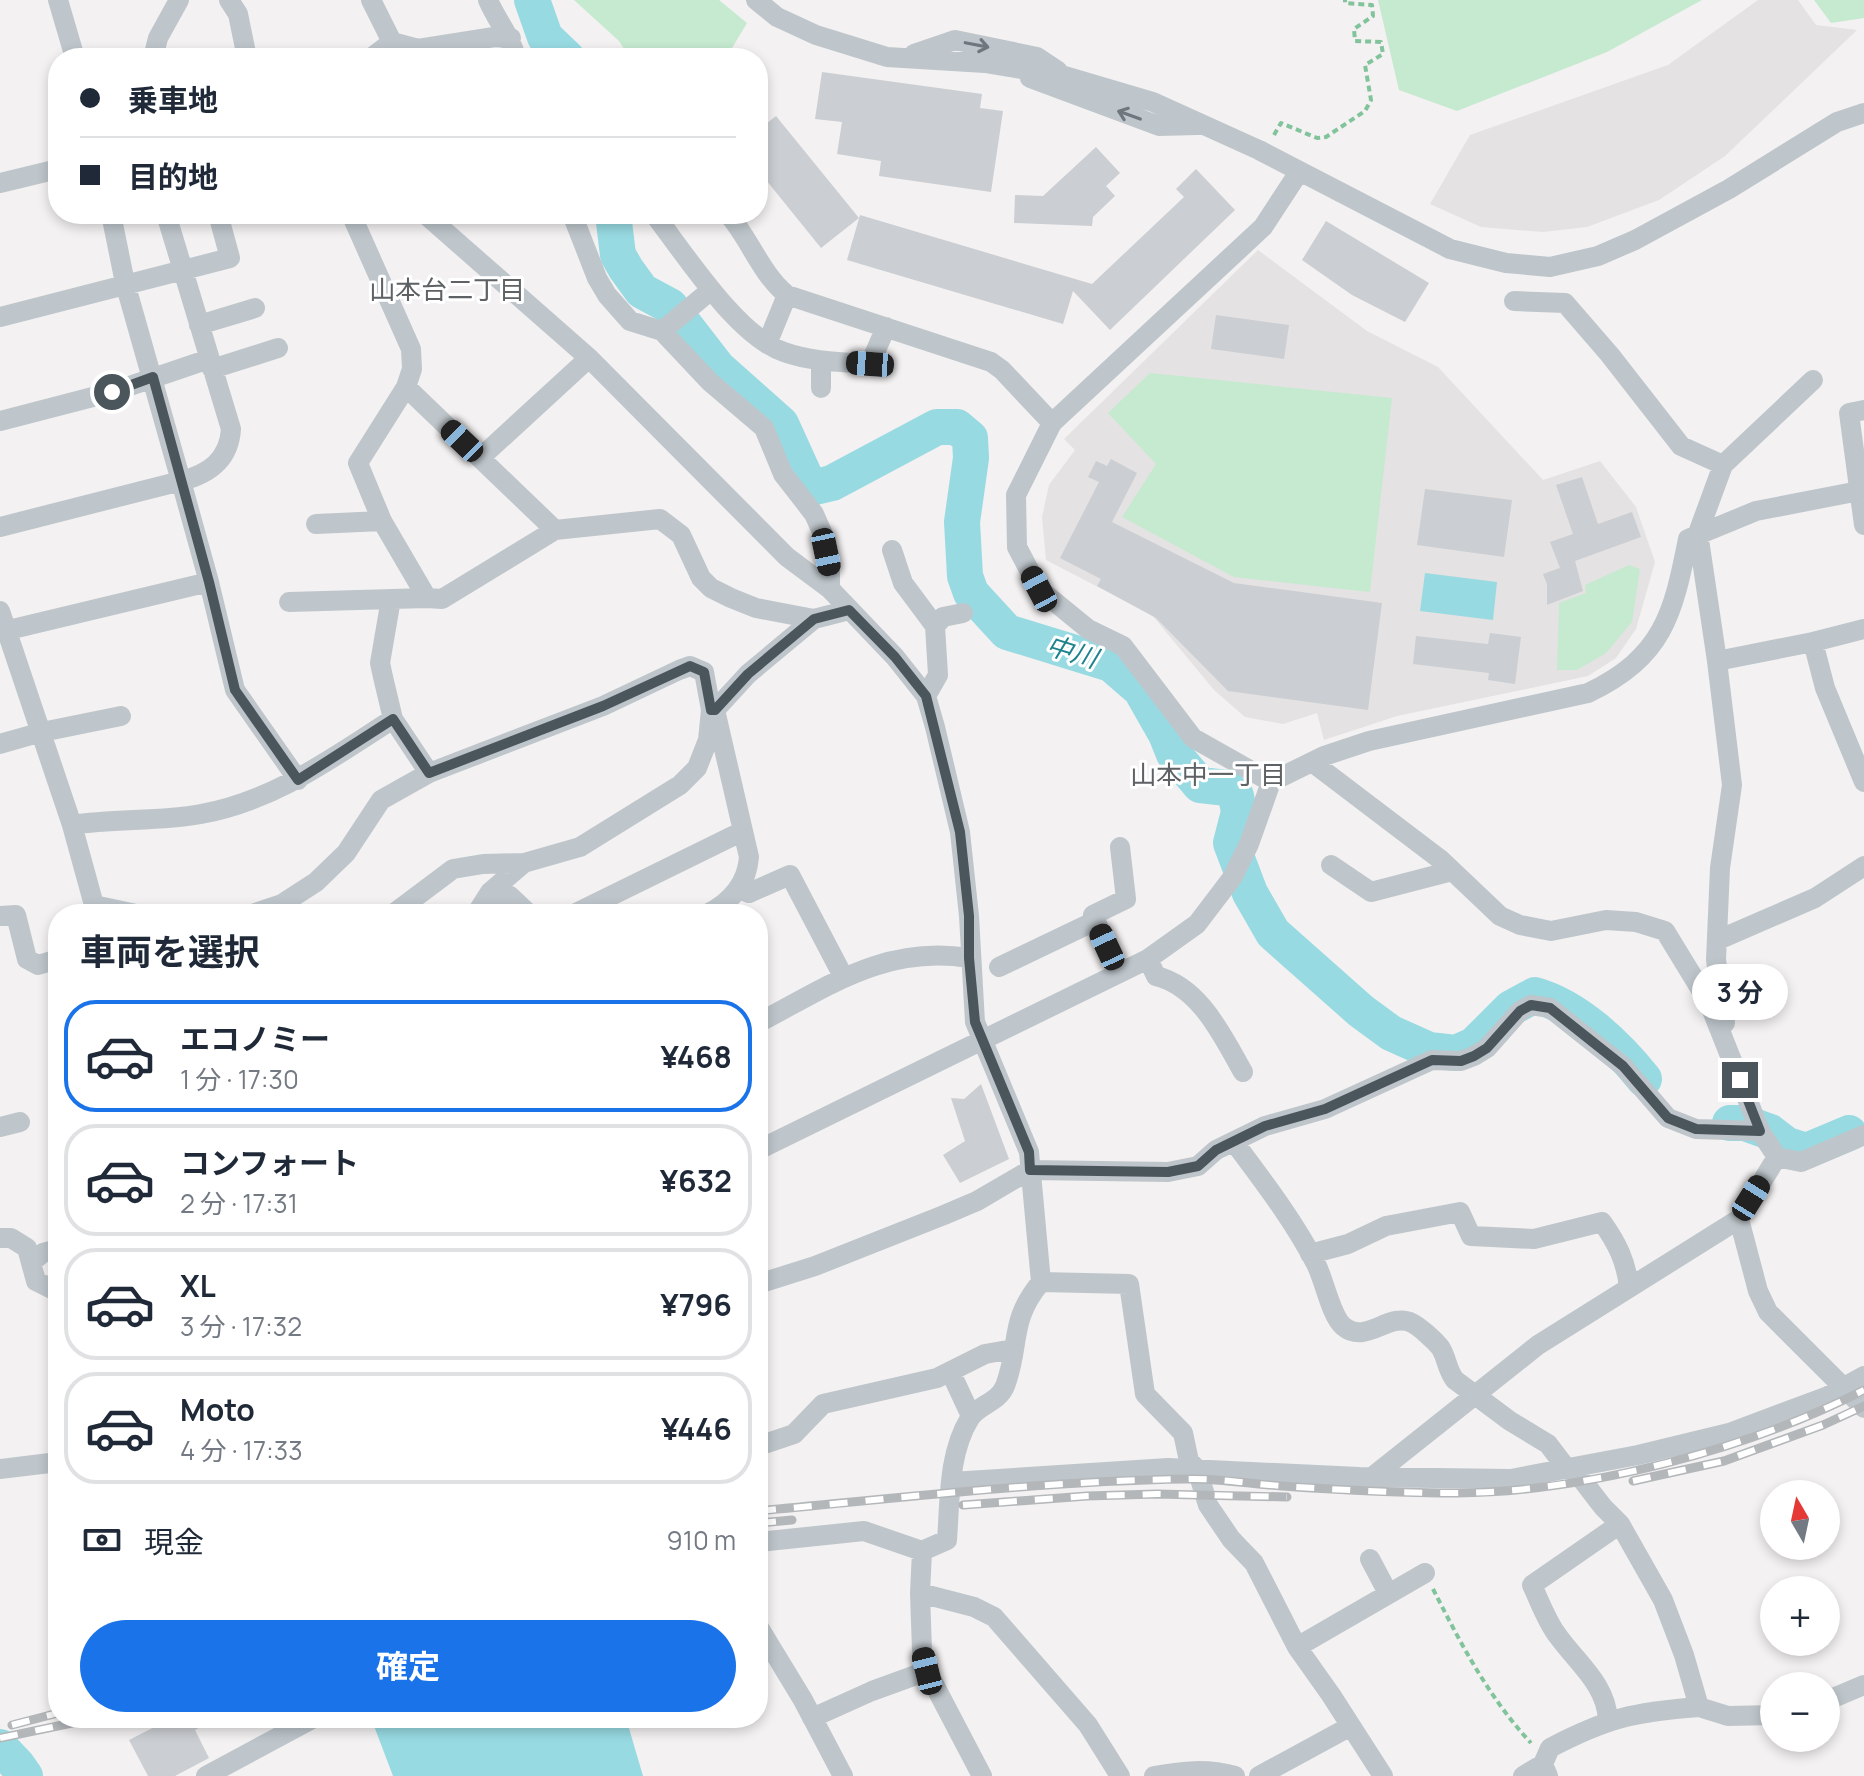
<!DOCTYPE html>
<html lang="ja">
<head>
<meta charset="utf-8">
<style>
  body { margin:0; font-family:Manrope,"Noto Sans JP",sans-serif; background:#f6f6f7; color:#1f2937; height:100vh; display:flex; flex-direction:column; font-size:30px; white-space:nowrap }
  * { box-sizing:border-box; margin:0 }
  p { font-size:26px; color:#747a83 }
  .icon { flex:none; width:44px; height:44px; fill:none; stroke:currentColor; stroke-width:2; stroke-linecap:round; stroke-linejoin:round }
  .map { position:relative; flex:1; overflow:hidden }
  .details { position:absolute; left:48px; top:904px; width:720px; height:824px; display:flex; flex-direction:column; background:#fff; border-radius:32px; box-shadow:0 4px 12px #0003 }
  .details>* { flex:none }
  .hud { position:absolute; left:48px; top:48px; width:720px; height:176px; border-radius:32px; box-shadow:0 4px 12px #0003; display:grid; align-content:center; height:176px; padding:0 32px; background:#fff }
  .needle { width:52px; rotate:351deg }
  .fabs { position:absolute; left:1760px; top:1480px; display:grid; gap:16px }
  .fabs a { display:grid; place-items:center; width:80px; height:80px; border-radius:50%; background:#fff; box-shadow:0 4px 12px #0003; font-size:40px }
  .end { position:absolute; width:36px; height:36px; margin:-18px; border:10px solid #4b555c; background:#fff; box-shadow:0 0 0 4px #fff }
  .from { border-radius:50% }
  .bubble { position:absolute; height:56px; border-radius:28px; background:#fff; box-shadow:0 4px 12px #0003; font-size:26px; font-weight:700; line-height:56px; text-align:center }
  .car { position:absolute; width:24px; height:48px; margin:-24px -12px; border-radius:10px; box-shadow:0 0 6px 2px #0007; background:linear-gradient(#222 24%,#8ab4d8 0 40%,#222 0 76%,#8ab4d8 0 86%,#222 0) }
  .hud b { display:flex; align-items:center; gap:28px; height:76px; font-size:30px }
  .hud b+b { border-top:2px solid #e0e1e3 }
  .hud i { width:20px; height:20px; background:#1f2937 }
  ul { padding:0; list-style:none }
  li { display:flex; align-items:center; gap:24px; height:112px; margin:0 16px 12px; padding:0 16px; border:4px solid #e0e1e3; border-radius:32px }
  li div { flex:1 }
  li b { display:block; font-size:30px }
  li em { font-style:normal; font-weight:700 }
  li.current { border-color:#1a73e8 }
  li>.icon { width:72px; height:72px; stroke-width:1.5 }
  h2 { padding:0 32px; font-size:36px; line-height:96px }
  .pay { display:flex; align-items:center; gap:20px; height:88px; padding:0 32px; font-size:30px }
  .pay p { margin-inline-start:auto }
  .primary-button { display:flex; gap:16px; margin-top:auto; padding:16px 32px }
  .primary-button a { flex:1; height:92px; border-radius:48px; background:#1a73e8; color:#fff; font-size:32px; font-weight:700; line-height:92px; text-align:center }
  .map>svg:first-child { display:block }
</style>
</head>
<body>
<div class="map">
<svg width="1864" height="1776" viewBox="0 0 1864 1776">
  <rect width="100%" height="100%" fill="#f3f1f1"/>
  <path fill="#e4e2e2" d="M1758 0H1798L1816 25 1857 30 1725 156 1659 200 1587 227 1543 232 1481 227 1430 204 1470 135 1668 65Z
    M1258 250 1367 331 1438 367 1543 480 1600 461 1636 507 1655 562 1636 629 1616 658 1588 676 1397 716 1324 740 1317 713 1283 724 1245 717 1214 690 1152 615 1046 560 1042 517 1049 485 1075 450 1064 439Z"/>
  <path fill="#c5ead0" d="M574 0H719L747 23 726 58H630L619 41Z
    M1378 0H1702L1607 52 1457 111 1399 90Z
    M1814 0H1864V18L1831 23Z
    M1150 373 1392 398 1370 592 1234 577 1122 517 1156 464 1108 413Z
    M1629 565 1640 569 1632 622 1606 653 1577 670H1557L1559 603 1586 593 1585 585Z"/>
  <path fill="#98dae2" d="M1425 573 1497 582 1493 620 1420 611Z
    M371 1718H626L643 1776H393Z"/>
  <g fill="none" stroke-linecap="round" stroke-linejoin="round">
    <path stroke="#98dae2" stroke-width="36" d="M532 0 545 37 567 58
      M613 214 618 255 626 269 642 291 670 306 718 368 781 424 806 479 815 487 832 483 937 427H957L970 438 971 458 962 522 965 576 971 593 1007 632 1111 664 1141 690 1166 734 1174 754 1200 785 1227 788 1236 796 1239 812 1231 843 1250 893 1273 933 1361 1011 1391 1033 1429 1050 1456 1053 1474 1045 1511 1008 1535 995C1577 1007 1617 1045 1644 1079
      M1730 1123H1745L1770 1132 1787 1145 1806 1151 1849 1133
      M0 1747 18 1766 25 1776"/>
  </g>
  <path fill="#cbced2" d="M822 72 982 94 980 108 1003 111 991 192 879 176 881 161 837 154 842 122 815 119Z
    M776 116 859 218 821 248 758 170V130Z
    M1096 147 1120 173 1106 186 1115 196 1093 217 1092 226 1014 223 1015 195 1043 196Z
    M1196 169 1235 210 1110 330 1073 291 1063 324 847 260 860 215 1092 284 1184 197 1176 189Z
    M1326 221 1429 283 1405 322 1352 295 1302 260Z
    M1216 315 1289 325 1284 359 1211 349Z
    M1111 459 1137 473 1112 522 1234 583 1382 603 1368 710 1228 691 1156 618 1097 586 1101 579 1060 558 1099 482 1088 477 1096 461 1107 466Z
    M1582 477 1598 524 1632 512 1641 537 1575 561 1583 591 1547 605V584L1543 574 1560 568 1550 542 1573 534 1556 485Z
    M1425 489 1512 500 1504 557 1417 545Z
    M1490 633 1521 637 1515 684 1488 680 1489 673 1413 664 1416 636 1488 644Z
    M981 1084 1009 1159 960 1183 943 1155 965 1141 951 1098 964 1099Z
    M172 1718H217L195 1730 209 1758 175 1776H148L129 1740Z"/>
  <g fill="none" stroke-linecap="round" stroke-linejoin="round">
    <path stroke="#81c49c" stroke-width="4" stroke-dasharray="6 4" stroke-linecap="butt" d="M1274 135 1281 123 1317 138 1326 137 1365 111 1371 100 1365 65 1383 54 1381 42 1355 41 1354 29 1373 16 1372 5 1345 3V0
      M1433 1589C1461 1644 1489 1698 1531 1743"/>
    <path stroke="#bec6cb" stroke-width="20" d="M58 0 75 58
      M229 0 238 14 247 58
      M371 0 392 42 418 49 494 37 511 38
      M488 0C497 21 511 36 516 58
      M756 0 777 17 816 35 887 57 985 63 1065 76 1153 102 1259 150 1450 249 1506 263 1550 267 1598 256 1635 240 1729 189 1837 122 1864 113
      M914 54 955 40 1037 57 1058 71
      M153 58 158 38 179 0
      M371 58 392 42
      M1030 78 1159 126 1197 125
      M0 183 58 169
      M111 214 125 283 181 481C209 474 229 460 231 429L166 214
      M351 214 411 349 412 369 406 387
      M425 214 589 358 787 557 830 589 895 657 926 696
      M572 214 597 278 607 295 630 321 662 331 710 382 764 428 783 474 814 514 822 532 830 571V589
      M654 214C685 254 737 336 784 352 812 362 841 362 870 364L886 327
      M728 214C750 239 761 274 787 295L991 362 1002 370 1052 423
      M1514 301 1565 303 1610 355 1681 446 1723 465
      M0 317 230 258 218 214
      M199 325 255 308
      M662 331 711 290
      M767 344 787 295
      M212 369 278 348
      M1813 380 1723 465 1698 533 1717 661 1813 642 1825 688 1864 782
      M821 388V361
      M1864 410 1849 413 1864 525
      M0 421 112 392 209 359
      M480 458 589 358
      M316 524 382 521
      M0 527 181 481 209 582 0 632
      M892 550 903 583 935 626
      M209 582 235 690 298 780
      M427 598 442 599 555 530 660 519 681 535 701 578 711 588 731 598 756 608 814 619 849 610
      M391 599 380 663 383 677 393 719 429 773
      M289 602 427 598 382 521 358 463 406 387 555 530
      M0 611 72 825 94 905
      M1813 642 1864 629
      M1717 661 1732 785 1720 868 1716 960 1725 1023
      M0 744 42 732 121 716
      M1312 762 1441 860 1500 916 1520 925 1551 931 1606 920 1636 922 1665 931 1709 1003 1760 1131
      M1271 782 1324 756 1369 741 1588 693C1663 657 1673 615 1688 539L1756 511 1864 490
      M72 825C115 818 158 822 201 814 274 801 332 758 393 719
      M1331 865 1371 892 1452 871
      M740 889 749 893 790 875 843 976
      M96 914 94 905 136 914
      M252 914 282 904 316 882 346 853 381 800 429 773 603 706 679 670 690 666 704 672 711 710 708 740 697 768 680 785 580 847 524 863 483 864 453 869 393 914
      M476 914 490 892 524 863
      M480 914 510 896 529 914
      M574 914 743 831
      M707 914C731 902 747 884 749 857L715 710 748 674 814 619
      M0 916 16 915 27 959 38 965 58 959
      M1718 940 1815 898 1864 866
      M1148 959 1156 976C1200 987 1222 1035 1243 1072
      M999 967 1095 921
      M1119 973 1093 915 1126 899 1120 847
      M758 1023C829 986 885 945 969 958
      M0 1127 20 1122
      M1234 1142C1263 1181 1294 1221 1316 1264 1324 1279 1331 1316 1343 1326 1366 1346 1389 1311 1412 1323 1420 1327 1434 1340 1440 1347 1447 1357 1447 1371 1455 1380L1510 1421 1548 1444 1567 1469
      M758 1150 1148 959 1197 924 1232 878 1249 844 1271 782 1193 738 1123 646 1088 629 1039 589 1017 547 1016 495 1052 423 1263 227 1299 172
      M1739 1219 1758 1291 1768 1312 1864 1408
      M0 1238H11L27 1248 36 1281 58 1292
      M1310 1254 1348 1244 1386 1226 1460 1212 1471 1236 1534 1239 1602 1222C1617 1243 1626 1261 1629 1287
      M33 1261 43 1253 58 1249
      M1041 1282 1129 1284 1145 1394 1183 1433 1189 1461 1197 1469 1208 1505 1231 1539 1254 1563 1297 1647 1331 1695 1383 1776
      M758 1284 815 1266 944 1215 977 1201 1030 1170 1168 1172 1198 1166 1216 1150 1265 1126 1325 1109 1432 1060 1461 1061 1474 1056 1487 1048 1520 1011 1531 1005 1550 1008 1623 1066 1668 1118 1696 1129 1760 1131 1777 1157
      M951 1373 971 1416
      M758 1446 794 1434 823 1404 937 1378 985 1354 1013 1349
      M1573 1468 1603 1507 1620 1524 1663 1600 1684 1655 1699 1707 1728 1716 1774 1715
      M0 1469 58 1462
      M1372 1477 1538 1345 1739 1219 1777 1157 1801 1162 1864 1135
      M951 1482 1168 1468 1359 1477 1511 1479 1638 1455 1729 1433 1828 1396 1864 1376
      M758 1542 864 1531 922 1551 920 1593 922 1651 927 1671 982 1776
      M922 1551 947 1540C950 1501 948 1453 970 1418 979 1404 998 1403 1005 1386 1021 1344 1008 1322 1041 1282L1029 1152 975 1022 969 916 960 832 935 727 926 696 938 675 935 626 943 617 963 613
      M1370 1559 1388 1593
      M920 1593 974 1607 994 1617 1088 1725 1120 1776
      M758 1626 803 1700 843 1776
      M1297 1647 1425 1573
      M1826 1701 1864 1685
      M812 1718 872 1691 927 1671
      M1608 1720C1606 1684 1578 1664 1558 1636 1547 1622 1540 1602 1532 1585L1620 1524
      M1543 1764 1550 1748C1607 1718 1634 1712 1699 1707
      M206 1776 314 1718
      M1154 1776C1183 1771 1206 1768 1235 1776
      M1259 1776 1351 1726
      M1523 1776 1543 1764 1548 1776"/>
    <defs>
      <path id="rail" d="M1633 1481 1724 1461 1823 1425 1864 1406
        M963 1505 1087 1496 1157 1494 1287 1497
        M758 1511C900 1498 1043 1481 1186 1479 1218 1478 1250 1484 1282 1486 1340 1490 1399 1493 1457 1493 1586 1492 1749 1449 1864 1390
        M758 1523 792 1520
        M12 1725 58 1713
        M0 1738 96 1718"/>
    </defs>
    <use href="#rail" stroke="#b4b7ba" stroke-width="9"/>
    <use href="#rail" stroke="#fff" stroke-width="6" stroke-dasharray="18" stroke-linecap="butt"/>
  </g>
  <defs><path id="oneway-shaft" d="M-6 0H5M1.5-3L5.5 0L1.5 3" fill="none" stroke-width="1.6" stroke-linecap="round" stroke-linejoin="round" transform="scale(2)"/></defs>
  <g stroke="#6e777d">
    <use href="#oneway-shaft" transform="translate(977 45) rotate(11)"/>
    <use href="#oneway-shaft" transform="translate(1129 115) rotate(-160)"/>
  </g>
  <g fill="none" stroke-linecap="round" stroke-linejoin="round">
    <path stroke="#4b555c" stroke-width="10" d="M112 392 153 377 209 582 235 690 298 780 393 719 429 773 603 706 690 666 704 672 711 710H715L748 674 814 619 849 610 895 657 926 696 960 832 969 916V958L975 1022 1029 1152 1030 1170 1168 1172 1198 1166 1216 1150 1265 1126 1325 1109 1432 1060 1461 1061 1474 1056 1487 1048 1520 1011 1531 1005 1550 1008 1623 1066 1668 1118 1696 1129 1760 1131 1740 1080"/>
  </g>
  <g text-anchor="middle" stroke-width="6" stroke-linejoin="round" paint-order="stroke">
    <g font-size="26" fill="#5e6265" stroke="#fff">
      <text x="447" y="299">山本台二丁目</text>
      <text x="1208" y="784">山本中一丁目</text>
    </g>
    <g font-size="26" font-style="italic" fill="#1d828d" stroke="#fff">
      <text transform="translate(1072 652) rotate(17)" y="9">中川</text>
    </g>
  </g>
</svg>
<div class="fabs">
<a><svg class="needle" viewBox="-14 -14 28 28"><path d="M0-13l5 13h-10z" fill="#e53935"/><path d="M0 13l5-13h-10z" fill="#747a83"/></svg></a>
<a>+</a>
<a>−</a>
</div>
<i class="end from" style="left:112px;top:392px"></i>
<i class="end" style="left:1740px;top:1080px"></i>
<div class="bubble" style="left:1692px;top:964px;width:96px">3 分</div>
<i class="car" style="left:870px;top:364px;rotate:274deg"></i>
<i class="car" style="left:462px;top:441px;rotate:314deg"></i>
<i class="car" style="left:826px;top:552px;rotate:168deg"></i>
<i class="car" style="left:1039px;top:589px;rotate:332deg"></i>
<i class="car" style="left:1107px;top:947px;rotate:335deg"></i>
<i class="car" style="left:1751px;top:1198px;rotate:32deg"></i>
<i class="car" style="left:927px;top:1671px;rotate:346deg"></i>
<div class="hud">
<b><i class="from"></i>乗車地</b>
<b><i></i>目的地</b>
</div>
<section class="details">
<h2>車両を選択</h2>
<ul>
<li class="current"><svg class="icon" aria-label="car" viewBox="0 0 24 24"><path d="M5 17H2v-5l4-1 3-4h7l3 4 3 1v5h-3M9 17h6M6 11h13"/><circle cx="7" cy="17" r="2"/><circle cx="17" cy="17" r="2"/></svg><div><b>エコノミー</b><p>1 分 · 17:30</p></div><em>¥468</em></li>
<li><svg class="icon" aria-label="car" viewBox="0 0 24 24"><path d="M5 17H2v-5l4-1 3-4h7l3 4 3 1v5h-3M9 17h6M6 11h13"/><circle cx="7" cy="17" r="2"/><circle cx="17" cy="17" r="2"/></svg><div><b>コンフォート</b><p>2 分 · 17:31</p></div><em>¥632</em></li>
<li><svg class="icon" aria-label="car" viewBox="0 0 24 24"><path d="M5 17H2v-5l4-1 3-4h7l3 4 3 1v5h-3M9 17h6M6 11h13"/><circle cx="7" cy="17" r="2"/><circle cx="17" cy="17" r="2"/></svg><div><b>XL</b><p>3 分 · 17:32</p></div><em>¥796</em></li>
<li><svg class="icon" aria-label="car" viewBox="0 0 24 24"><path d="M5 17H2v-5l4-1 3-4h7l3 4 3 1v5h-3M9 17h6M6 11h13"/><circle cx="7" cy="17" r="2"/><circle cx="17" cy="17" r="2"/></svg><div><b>Moto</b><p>4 分 · 17:33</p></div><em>¥446</em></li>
</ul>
<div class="pay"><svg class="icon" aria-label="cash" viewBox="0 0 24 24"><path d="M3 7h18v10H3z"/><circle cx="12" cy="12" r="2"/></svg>現金<p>910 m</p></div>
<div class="primary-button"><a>確定</a></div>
</section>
</div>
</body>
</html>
